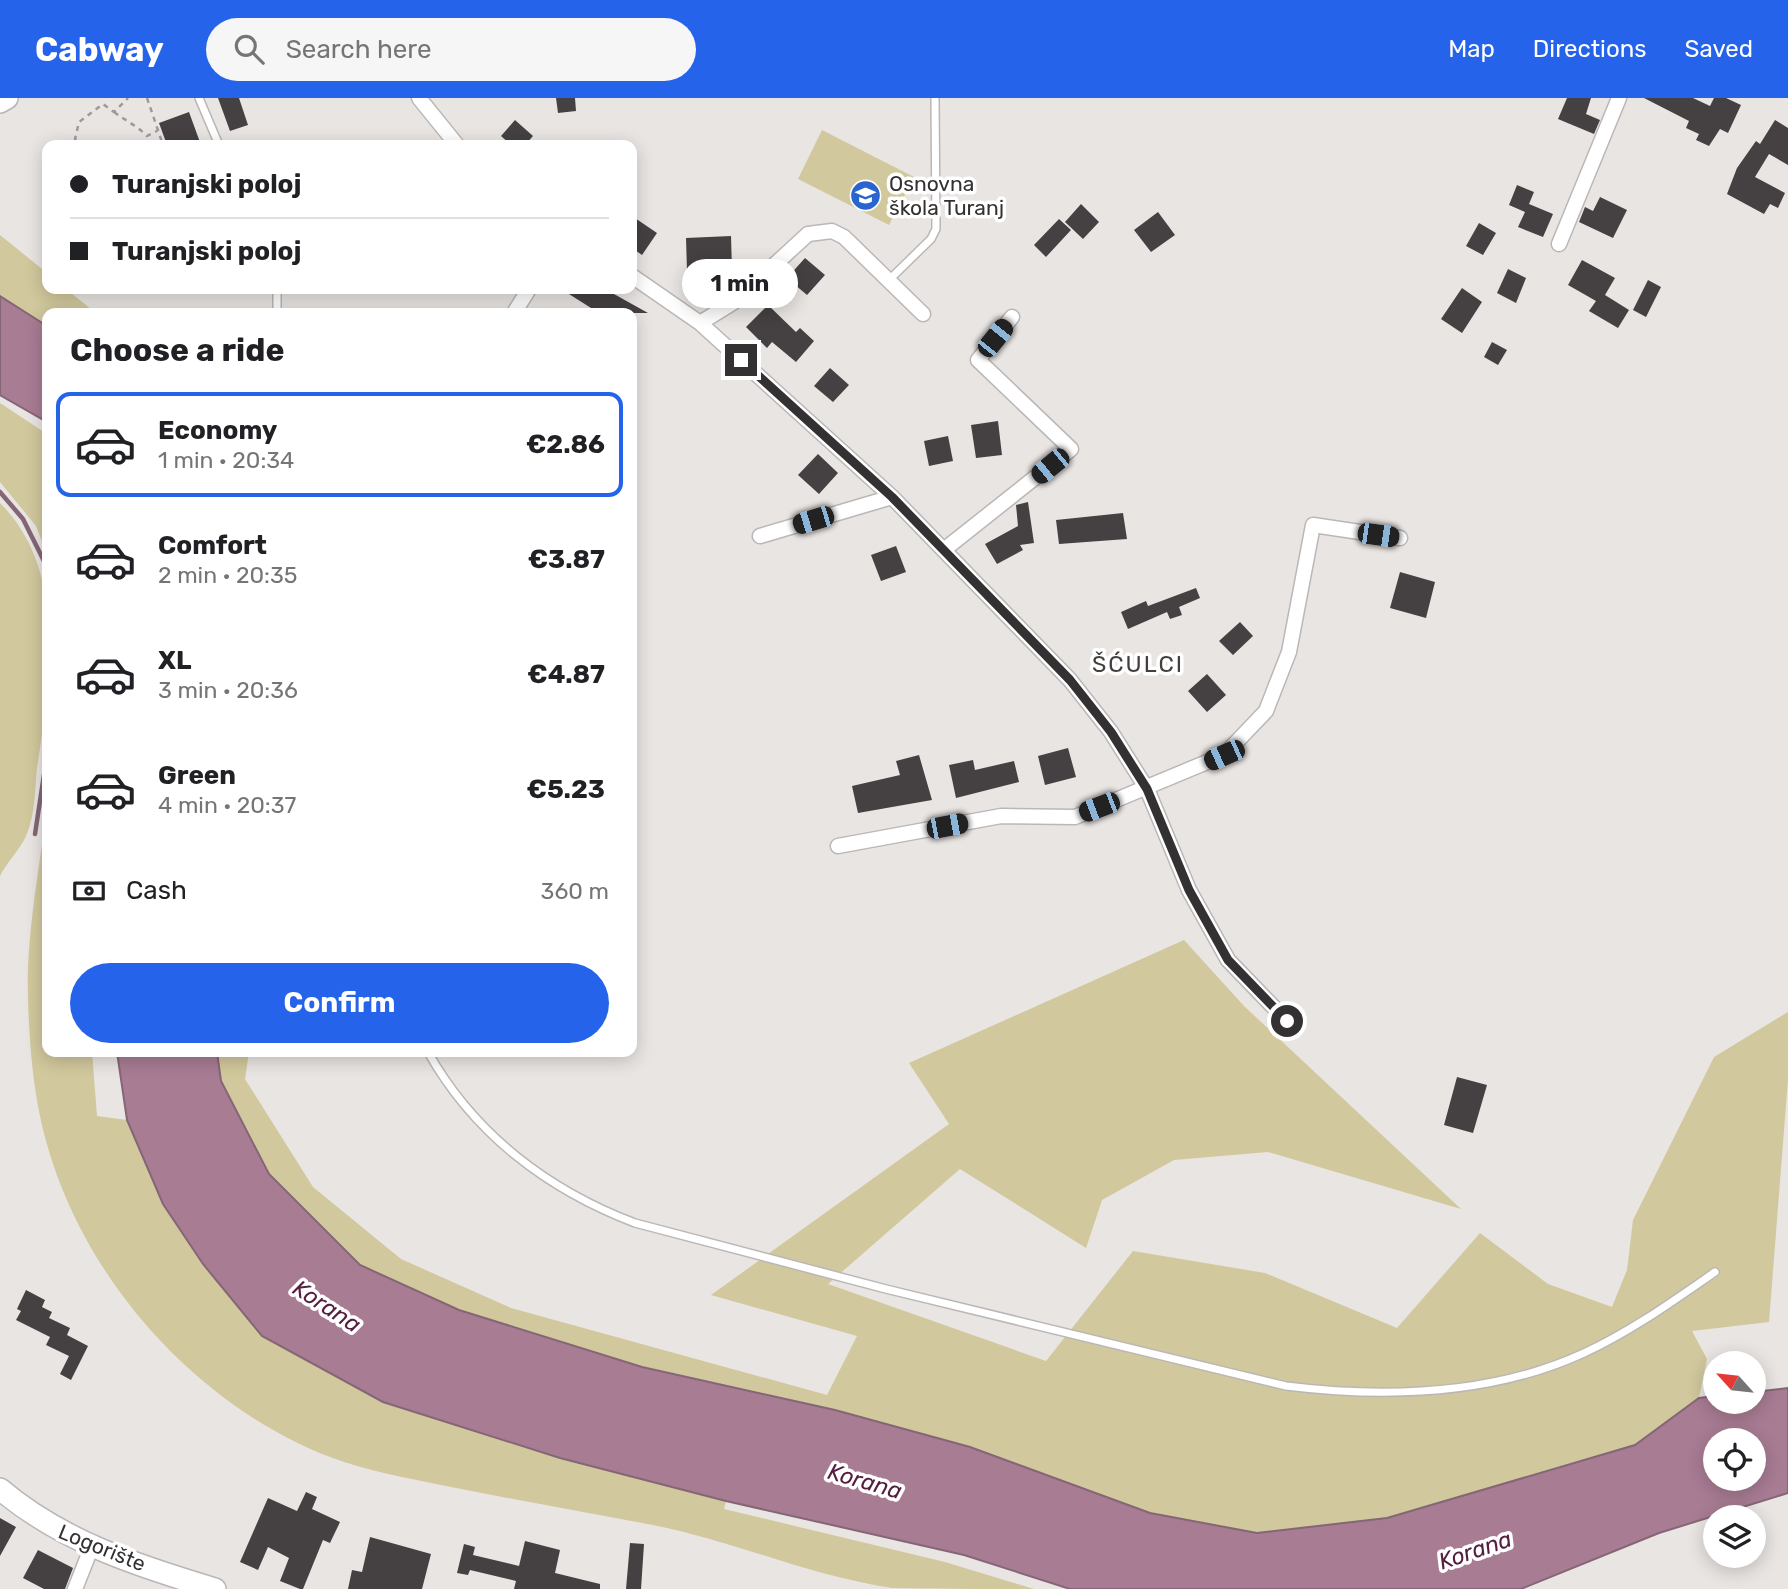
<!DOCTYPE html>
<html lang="en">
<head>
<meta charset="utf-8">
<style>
  body { margin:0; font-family:Rubik,sans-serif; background:#f6f6f6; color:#202124; height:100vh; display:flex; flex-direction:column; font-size:26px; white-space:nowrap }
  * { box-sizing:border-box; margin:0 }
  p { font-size:23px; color:#757577 }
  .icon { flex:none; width:38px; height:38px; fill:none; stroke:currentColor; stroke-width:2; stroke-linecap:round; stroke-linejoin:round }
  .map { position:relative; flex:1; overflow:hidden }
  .sheet { position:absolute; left:42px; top:210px; width:595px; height:749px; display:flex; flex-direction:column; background:#fff; border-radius:14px; box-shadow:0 4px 18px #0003 }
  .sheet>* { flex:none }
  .guide { position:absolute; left:42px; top:42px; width:595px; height:154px; border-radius:14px; box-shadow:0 4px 18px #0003; display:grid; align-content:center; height:154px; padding:0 28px; background:#fff }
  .needle { width:46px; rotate:297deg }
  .tools { position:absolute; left:1703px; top:1253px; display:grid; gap:14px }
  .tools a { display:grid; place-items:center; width:63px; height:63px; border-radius:50%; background:#fff; box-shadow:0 4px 18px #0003; font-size:35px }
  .end { position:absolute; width:32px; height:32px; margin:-16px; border:9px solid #333131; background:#fff; box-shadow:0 0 0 4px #fff }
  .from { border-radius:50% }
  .bubble { position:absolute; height:49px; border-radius:24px; background:#fff; box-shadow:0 4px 18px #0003; font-size:23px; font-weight:700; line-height:49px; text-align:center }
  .car { position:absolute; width:21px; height:42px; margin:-21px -10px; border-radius:9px; box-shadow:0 0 5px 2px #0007; background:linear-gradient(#222 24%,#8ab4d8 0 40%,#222 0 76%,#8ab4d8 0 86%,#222 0) }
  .guide b { display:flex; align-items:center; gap:24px; height:66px; font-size:26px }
  .guide b+b { border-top:2px solid #e0e0e0 }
  .guide i { width:18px; height:18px; background:#202124 }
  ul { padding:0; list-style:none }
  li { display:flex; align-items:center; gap:21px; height:105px; margin:0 14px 10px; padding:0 14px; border:4px solid transparent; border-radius:14px }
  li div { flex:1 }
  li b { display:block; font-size:26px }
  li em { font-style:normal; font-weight:700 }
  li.selected { border-color:#2563eb }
  li>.icon { width:63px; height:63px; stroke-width:1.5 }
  h2 { padding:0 28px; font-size:32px; line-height:84px }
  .pay { display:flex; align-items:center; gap:18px; height:77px; padding:0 28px; font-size:26px }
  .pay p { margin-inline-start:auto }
  .primary-button { display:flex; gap:14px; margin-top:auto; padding:14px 28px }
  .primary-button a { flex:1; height:80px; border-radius:42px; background:#2563eb; color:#fff; font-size:28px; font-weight:700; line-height:80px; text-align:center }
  header { display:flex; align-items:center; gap:42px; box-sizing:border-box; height:98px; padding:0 35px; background:#2563eb; color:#fff }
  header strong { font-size:33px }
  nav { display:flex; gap:38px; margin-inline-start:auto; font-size:24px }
  .search { width:490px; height:63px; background:#f6f6f6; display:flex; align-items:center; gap:18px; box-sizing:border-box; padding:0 24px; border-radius:38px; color:#757577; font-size:26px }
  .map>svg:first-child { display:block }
</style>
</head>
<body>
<header>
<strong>Cabway</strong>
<div class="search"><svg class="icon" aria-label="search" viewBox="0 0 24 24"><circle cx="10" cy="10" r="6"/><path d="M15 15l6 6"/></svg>Search here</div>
<nav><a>Map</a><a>Directions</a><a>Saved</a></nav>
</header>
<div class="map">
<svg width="1788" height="1491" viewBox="0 0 1788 1491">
  <rect width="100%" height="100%" fill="#e9e5e3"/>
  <path fill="#d1c89d" d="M822 32 914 79 889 127 798 81Z
    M0 137 47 175V191H66L96 215H47V228L0 198Z
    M0 305 47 336V456L36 428 0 384Z
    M0 405C68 472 50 585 37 670 35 690 35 714 28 733 23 749 7 763 0 778Z
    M47 712V954H92L97 1018 127 1022 163 1106 383 1304 560 1360 726 1403 724 1411 945 1464 1034 1491C991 1491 934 1491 892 1490 810 1478 734 1443 653 1427 584 1414 515 1402 446 1388 407 1380 367 1373 330 1359 188 1304 71 1167 40 1018 32 980 29 938 28 899 26 840 39 771 47 712Z
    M1184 842 1244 908 1461 1111 1268 1054 1174 1062 1102 1102 1086 1150 960 1071 828 1186 1046 1263 1133 1153 1265 1175 1397 1230 1480 1135 1548 1186 1612 1209 1627 1172 1633 1122 1714 959 1788 914V981L1769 1224 1692 1233 1707 1261 1699 1300 1635 1347 1387 1420 1257 1435 1150 1415 970 1349 835 1312 642 1269 459 1212 360 1167 269 1076 221 983 217 954H249L245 981 313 1089 401 1161 511 1210 827 1297 857 1238 711 1197 949 1026 909 965Z"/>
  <path fill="#a87c93" stroke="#856676" stroke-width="2" fill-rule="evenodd" d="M0 198 47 228V324L0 297Z
    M117 954H217L221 983 269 1076 360 1167 459 1212 642 1269 835 1312 970 1349 1150 1415 1257 1435 1387 1420 1635 1347 1699 1300 1715 1298V1304H1754V1294L1788 1290V1395L1659 1435 1521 1491H1070L964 1457 726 1403 560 1360 383 1304 262 1238 203 1166 163 1106 127 1022ZM1715 1342H1754V1381H1715Z"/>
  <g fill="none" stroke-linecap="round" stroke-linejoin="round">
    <path stroke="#856676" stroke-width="4.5" d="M0 394 23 421 47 469
      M35 736 47 657"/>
  </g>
  <path fill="#454142" d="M218 0H239L248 27 230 33Z
    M556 0H575L576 13 558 15Z
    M1567 0H1591L1586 16 1600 22 1594 36 1558 21Z
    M1644 0H1693L1710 8 1714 0H1726L1741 7 1728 35 1720 31 1709 48 1696 42 1699 36 1686 30 1689 23Z
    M189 14 201 47H167L159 25Z
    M515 22 533 38 525 47H511L501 38Z
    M1775 22 1788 30V67L1769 56 1755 79 1785 95 1778 110 1770 106 1764 116 1727 96 1737 70 1756 43 1760 46Z
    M1517 87 1534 94 1529 106 1553 116 1543 139 1518 129 1525 114 1509 107Z
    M1600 99 1627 112 1613 140 1579 124 1585 109 1593 113Z
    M1081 106 1099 124 1083 141 1065 124Z
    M1158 114 1175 137 1151 154 1134 132Z
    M632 118 657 135 642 157 632 150Z
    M1059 121 1071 132 1046 159 1034 147Z
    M1479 125 1496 135 1483 157 1466 148Z
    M731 138 732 172 687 173 686 140Z
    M805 160 825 177 807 197 787 180Z
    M1582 162 1615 180 1605 197 1629 212 1618 230 1589 213 1596 203 1568 187Z
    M1508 171 1526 180 1516 205 1497 195Z
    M1648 182 1661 189 1646 219 1633 212Z
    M1462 190 1482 204 1462 235 1441 221Z
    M561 191H605L648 215H599Z
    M768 207 796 234 800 230 814 243 796 264 772 244 767 250 746 229Z
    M1492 244 1507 252 1498 267 1484 259Z
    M830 270 849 287 833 304 814 288Z
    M998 323 1002 357 976 360 971 327Z
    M948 338 953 363 929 368 924 343Z
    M818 356 838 375 819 396 798 377Z
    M1028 404 1034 445 1020 447 1023 452 997 466 985 446 1018 428 1016 407Z
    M1123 415 1127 441 1059 446 1056 422Z
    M896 448 906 474 881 483 871 457Z
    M1400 474 1435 484 1426 520 1390 510Z
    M1196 490 1200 500 1179 509 1182 517 1170 521 1167 514 1128 531 1121 514 1146 503 1148 508Z
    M1240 524 1253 538 1233 557 1219 543Z
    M1207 576 1226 597 1207 614 1188 593Z
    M1068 650 1076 679 1045 687 1038 658Z
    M919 657 932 702 858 715 852 688 900 677 896 663Z
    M973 662 975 672 1014 663 1019 684 956 700 949 667Z
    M1457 979 1487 987 1473 1035 1444 1027Z
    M26 1192 45 1202 42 1209 52 1214 49 1220 70 1230 67 1237 88 1248 71 1282 60 1276 69 1258 46 1247 50 1239 16 1222 21 1213 17 1211Z
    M306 1394 317 1399 312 1411 340 1424 330 1445 323 1442 303 1491H300L280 1483 289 1460 268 1449 258 1472 240 1464 268 1400 297 1413Z
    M0 1420 16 1429 0 1458Z
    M370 1439 431 1456 422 1491H348L352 1472 362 1474Z
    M525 1443 560 1452 555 1475 600 1486V1491H514L516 1483 470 1472 468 1477 457 1475 464 1446 475 1449 473 1457 519 1468Z
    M630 1445 644 1446 641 1491H626Z
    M38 1452 73 1470 65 1491H44L23 1480Z"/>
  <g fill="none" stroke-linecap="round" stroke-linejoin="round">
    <defs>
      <path id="lane" d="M199 0 219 47
        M890 181 931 141 936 131 935 0
        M277 215V191
        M428 954C474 1036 548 1092 635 1125L886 1191 1286 1288C1384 1300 1493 1297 1584 1255 1630 1234 1673 1203 1715 1174"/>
      <path id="street" d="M419 0 457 47
        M1559 146 1619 0
        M632 178 700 225 892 399 1070 582 1111 634 1147 691 1189 792 1228 862 1287 923
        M514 215 529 191
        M700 225 734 204 808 136 832 133 844 139 923 216
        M760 438 892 399
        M945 451 1071 351 978 262 1012 219
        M838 748 1001 718 1075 719 1224 657 1266 613 1289 554 1313 427 1400 440
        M75 1491 92 1448"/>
      <path id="secondary" d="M0 4 7 0
        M0 1391C61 1443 138 1468 215 1491"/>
    </defs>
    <use href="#lane" stroke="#bbb7b6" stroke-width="10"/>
    <use href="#street" stroke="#bbb7b6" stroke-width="17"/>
    <use href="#secondary" stroke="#bbb7b6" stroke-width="24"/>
    <path stroke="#9e9a99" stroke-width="2.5" stroke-dasharray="5 5" stroke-linecap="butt" d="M147 0 163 47
      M114 14C126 23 136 27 147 38L157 33
      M85 47 75 41 79 24 103 6 114 14 128 0"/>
    <use href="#lane" stroke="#fff" stroke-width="7"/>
    <use href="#street" stroke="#fff" stroke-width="14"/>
    <use href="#secondary" stroke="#fff" stroke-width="21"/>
  </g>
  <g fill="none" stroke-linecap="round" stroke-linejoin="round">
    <path stroke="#333131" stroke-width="9" d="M741 262 892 399 1070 582 1111 634 1147 691 1189 792 1228 862 1287 923"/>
  </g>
  <defs>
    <symbol id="school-disc" viewBox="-11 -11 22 22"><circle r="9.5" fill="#2a64d1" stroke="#fff"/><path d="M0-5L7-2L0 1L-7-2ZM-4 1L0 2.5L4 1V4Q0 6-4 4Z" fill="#fff"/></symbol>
  </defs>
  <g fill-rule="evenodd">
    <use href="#school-disc" x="848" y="80" width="35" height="35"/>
  </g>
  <g text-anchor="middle" stroke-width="7" stroke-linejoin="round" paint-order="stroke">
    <g font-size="21" fill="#333131" stroke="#fff" text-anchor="start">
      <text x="889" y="93">Osnovna<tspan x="889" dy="24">škola Turanj</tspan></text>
    </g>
    <g font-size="21" fill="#333131" stroke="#fff">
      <text transform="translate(102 1450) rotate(22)" y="7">Logorište</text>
    </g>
    <g font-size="23" letter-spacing="2" fill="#423f3e" stroke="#fff">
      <text x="1138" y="574">ŠĆULCI</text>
    </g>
    <g font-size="23" font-style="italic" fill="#551d3f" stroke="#fff">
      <text transform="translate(327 1208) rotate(33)" y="8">Korana</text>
      <text transform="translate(865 1383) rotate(16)" y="8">Korana</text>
      <text transform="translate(1475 1452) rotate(-19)" y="8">Korana</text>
    </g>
  </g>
</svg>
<div class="tools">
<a><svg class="needle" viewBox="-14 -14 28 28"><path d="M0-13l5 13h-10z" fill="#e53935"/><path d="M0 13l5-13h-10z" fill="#757577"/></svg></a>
<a><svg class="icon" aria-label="locate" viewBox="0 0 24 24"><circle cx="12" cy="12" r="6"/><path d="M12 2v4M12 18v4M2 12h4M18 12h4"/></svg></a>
<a><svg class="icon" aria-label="layers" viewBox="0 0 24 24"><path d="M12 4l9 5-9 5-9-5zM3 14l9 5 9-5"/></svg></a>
</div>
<i class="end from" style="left:1287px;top:923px"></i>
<i class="end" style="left:741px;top:262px"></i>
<div class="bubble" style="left:682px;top:161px;width:116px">1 min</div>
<i class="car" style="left:995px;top:240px;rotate:39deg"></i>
<i class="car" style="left:1050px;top:368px;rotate:231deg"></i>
<i class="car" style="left:813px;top:422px;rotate:253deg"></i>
<i class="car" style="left:1378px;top:437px;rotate:98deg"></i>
<i class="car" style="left:1224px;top:657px;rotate:246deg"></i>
<i class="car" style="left:1099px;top:709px;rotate:249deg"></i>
<i class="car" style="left:947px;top:728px;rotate:79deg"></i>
<div class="guide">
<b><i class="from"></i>Turanjski poloj</b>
<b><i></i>Turanjski poloj</b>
</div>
<section class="sheet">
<h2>Choose a ride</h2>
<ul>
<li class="selected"><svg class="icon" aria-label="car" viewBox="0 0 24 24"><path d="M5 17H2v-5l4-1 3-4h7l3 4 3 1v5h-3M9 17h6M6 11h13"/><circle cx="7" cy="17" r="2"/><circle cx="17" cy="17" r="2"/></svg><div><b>Economy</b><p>1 min · 20:34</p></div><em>€2.86</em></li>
<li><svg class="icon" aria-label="car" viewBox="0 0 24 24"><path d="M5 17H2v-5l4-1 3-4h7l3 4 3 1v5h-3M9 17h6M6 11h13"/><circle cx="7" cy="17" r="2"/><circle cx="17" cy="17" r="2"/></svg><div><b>Comfort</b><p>2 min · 20:35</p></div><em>€3.87</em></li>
<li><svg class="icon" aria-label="car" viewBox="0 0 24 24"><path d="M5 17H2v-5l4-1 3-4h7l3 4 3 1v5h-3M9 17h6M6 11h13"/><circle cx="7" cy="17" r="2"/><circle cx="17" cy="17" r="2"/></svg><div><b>XL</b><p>3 min · 20:36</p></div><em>€4.87</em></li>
<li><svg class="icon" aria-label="car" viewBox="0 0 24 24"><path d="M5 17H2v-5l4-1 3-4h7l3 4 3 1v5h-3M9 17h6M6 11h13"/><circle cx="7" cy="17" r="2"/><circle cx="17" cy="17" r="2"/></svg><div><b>Green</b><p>4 min · 20:37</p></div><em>€5.23</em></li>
</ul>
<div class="pay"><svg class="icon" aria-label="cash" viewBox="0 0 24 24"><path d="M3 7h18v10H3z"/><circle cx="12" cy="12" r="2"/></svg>Cash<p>360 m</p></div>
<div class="primary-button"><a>Confirm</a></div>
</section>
</div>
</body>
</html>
